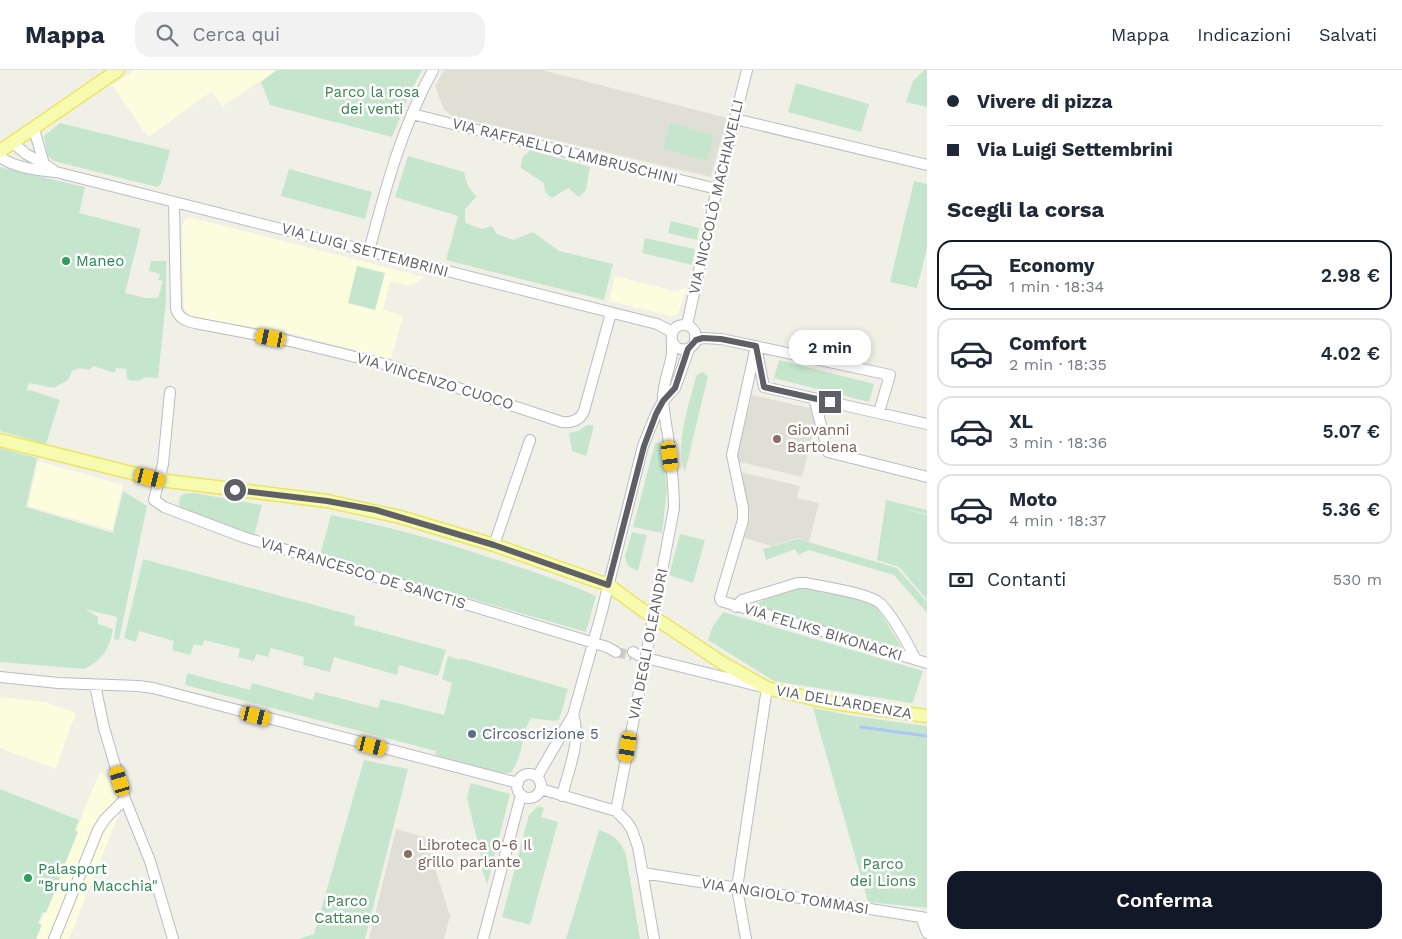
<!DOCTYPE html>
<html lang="it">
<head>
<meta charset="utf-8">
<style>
  body { margin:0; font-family:"Work Sans",sans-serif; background:#f2f2f3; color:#1f2937; height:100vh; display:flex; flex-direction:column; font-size:19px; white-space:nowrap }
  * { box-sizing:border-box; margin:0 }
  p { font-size:16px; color:#747a83 }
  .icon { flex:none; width:28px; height:28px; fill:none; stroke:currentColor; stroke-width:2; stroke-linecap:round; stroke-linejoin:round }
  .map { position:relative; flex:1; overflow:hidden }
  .drawer { display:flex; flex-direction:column; background:#fff; width:475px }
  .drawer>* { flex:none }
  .guide { display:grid; align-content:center; height:110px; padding:0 20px; background:#fff }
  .end { position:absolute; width:22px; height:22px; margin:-11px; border:6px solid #5e6066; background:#fff; box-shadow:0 0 0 2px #fff }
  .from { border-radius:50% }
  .bubble { position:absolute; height:35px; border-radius:15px; background:#fff; box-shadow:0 2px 8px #0003; font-size:16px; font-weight:600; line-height:35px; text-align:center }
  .car { position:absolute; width:15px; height:30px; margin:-15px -8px; border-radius:6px; box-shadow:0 0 4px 1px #0007; background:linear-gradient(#f5c518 24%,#345 0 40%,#f5c518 0 76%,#345 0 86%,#f5c518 0) }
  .guide b { display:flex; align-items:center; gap:18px; height:48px; font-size:19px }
  .guide b+b { border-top:1px solid #e0e1e3 }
  .guide i { width:12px; height:12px; background:#1f2937 }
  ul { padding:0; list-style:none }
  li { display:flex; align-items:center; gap:15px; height:70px; margin:0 10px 8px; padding:0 10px; border:2px solid #e0e1e3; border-radius:15px }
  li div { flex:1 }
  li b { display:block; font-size:19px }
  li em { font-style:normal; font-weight:600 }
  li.active { border-color:#111827 }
  li>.icon { width:45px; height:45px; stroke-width:1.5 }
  h2 { padding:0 20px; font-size:22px; line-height:60px }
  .pay { display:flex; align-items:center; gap:12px; height:55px; padding:0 20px; font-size:19px }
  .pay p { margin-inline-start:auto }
  .button { display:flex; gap:10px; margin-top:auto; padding:10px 20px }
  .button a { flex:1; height:58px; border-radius:15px; background:#111827; color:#fff; font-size:20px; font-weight:600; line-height:58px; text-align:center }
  header { display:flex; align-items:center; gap:30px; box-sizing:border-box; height:70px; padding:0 25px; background:#fff; border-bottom:1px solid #e0e1e3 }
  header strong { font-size:24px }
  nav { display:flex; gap:28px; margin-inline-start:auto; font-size:18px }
  .search { width:350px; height:45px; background:#f2f2f3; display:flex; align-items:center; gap:12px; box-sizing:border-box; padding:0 18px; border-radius:15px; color:#747a83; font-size:19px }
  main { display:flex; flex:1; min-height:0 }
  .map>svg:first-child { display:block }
</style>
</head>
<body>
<header>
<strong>Mappa</strong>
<div class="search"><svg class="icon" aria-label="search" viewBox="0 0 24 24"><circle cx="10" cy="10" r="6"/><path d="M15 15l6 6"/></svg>Cerca qui</div>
<nav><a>Mappa</a><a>Indicazioni</a><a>Salvati</a></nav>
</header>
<main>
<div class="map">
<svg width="927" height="869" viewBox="0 0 927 869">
  <rect width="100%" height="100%" fill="#f0f0e7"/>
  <path fill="#fcfddf" d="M135 0H277L223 36 211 22 148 67 112 15Z
    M189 147 424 207 410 216 390 211 383 240 403 246 391 289 293 264 190 246 184 238 182 156 185 150Z
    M615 206 675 221 687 217 678 244 671 246 609 231Z
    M38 391 123 415 112 460 28 436Z
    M0 627 45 632 74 642 76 646 71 655 56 699 0 678Z
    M101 701 124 731 69 869H34L92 720Z"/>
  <path fill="#dfdfd5" d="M444 0H542L727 48 711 107 453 46 444 40 435 16Z
    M752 325 814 339 817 347 802 407 736 391Z
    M741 402 800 416 797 428 819 433 809 472 798 468 772 476 744 468 750 445Z
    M396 759 425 767 450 846 444 869H369Z"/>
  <path fill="#c5e6cc" d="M277 0H422L411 21 392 67 270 35 261 12Z
    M924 0H927V37L906 32 913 11Z
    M796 13 869 34 861 62 788 42Z
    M60 53 170 80 161 114 157 117 54 91 48 86 44 66Z
    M670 53 714 65 707 91 663 79Z
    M530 80 590 97 586 120 579 127 568 118 552 128 545 122 544 113 521 98 522 88Z
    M408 86 464 102 467 114 476 127 465 139V153L482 159 492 156 497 164 513 170 533 162 559 181 613 194 604 230 446 190 458 146 395 127Z
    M0 97 85 117 79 143 141 159 125 223 145 228H158L163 211 158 210 160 204 149 201 151 191H166V231L158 308 144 307 142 310 133 311 127 309 126 299 116 298 115 303 93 296 89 300 79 298 72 301 68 310 54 318 29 313 26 321 30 320 60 330 46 374 0 361Z
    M289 99 372 122 365 149 281 126Z
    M914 111 927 114V179L917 218 890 212Z
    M671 151 699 158 697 170 668 163Z
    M645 168 695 179 692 195 642 183Z
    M357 196 385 203 375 240 348 233Z
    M779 290 874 314 869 332 774 308Z
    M703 302 708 306 685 402C674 377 689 334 696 307L698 304Z
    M587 355 594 356 586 386 572 381 569 363 578 361Z
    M657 373H661L662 376 667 419 662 463 633 457 655 374Z
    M0 378 37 388 26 437 113 463 123 421 147 436 119 570 114 569 117 547 85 539 98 547V554L113 559C111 577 101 592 84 599L0 592Z
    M194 423 262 435 254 466 183 440 179 435 180 428 183 424Z
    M886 430 927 440V444L898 437 927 445V530L899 497 877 490Z
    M331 445C384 455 434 469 485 486 523 498 560 510 596 526L586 562 320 485Z
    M632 462 647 465 638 501 628 496 625 487Z
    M680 464 705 470 693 513 669 505Z
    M798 469 897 498 927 532V543L894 505 809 480 798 485 795 479 766 490 763 479Z
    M143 489 355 546 354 555 446 580 438 606 399 595 397 605 334 587 330 602 303 595 304 587 271 578 268 587 256 584 254 591 238 587 240 579 204 570 202 576 194 574 190 585 172 580 174 571 139 561 136 572 124 568Z
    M801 518 874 532 902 578 753 536 767 528Z
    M723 542 923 601 913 632 911 633 774 611 708 570 713 556Z
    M448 586 460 590V588L568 619 559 650 553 651 531 648C520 665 524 688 510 703H501L435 685 436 681 185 615 187 603 250 620 252 613 313 630 315 622 378 638 381 629 444 645 452 613 442 609Z
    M813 638 853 646 927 656V838L868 832Z
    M364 690 408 699 365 869H299L314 864Z
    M471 713 510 724 487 815 479 789 481 786 467 728Z
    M0 719 79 750 75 760 78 762 63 799 60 798 57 806 60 808 59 811 56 810 54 814 57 816 46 843 43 842 38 853 42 855 36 869H0Z
    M538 736 544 738 541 747 558 752 530 855 502 847 529 745Z
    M599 760C613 764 621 771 626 785L640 869H566Z"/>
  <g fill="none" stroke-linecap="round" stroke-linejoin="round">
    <path stroke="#abc6fb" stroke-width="3" d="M861 657 927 666"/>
    <path stroke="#ccccc7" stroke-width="10" stroke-dasharray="10 5" stroke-linecap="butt" d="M616 582 632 586"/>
    <defs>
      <path id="minor" d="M412 44 717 119
        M735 49 927 95
        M34 59 44 94 53 100
        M13 73 26 84 44 94
        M0 87C15 98 38 100 56 102L657 254 672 262
        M174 132 176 238C178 248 186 251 195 253L290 271 388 295 562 352C572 353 580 350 584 341L611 243
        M369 181C385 120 402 56 433 0
        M687 255 717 119 747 0
        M696 270 703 268 721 269 890 305 879 342
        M672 271C677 282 688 282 695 273V262C692 258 689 254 683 255 667 256 673 273 672 283 670 300 662 313 663 331 664 343 666 354 668 366 671 390 674 414 674 438
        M756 276 732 385 743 438V450L720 528 721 531 927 593
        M757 282 764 317 927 354
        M170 322 163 394 154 430 164 437 243 467 581 569 607 577 616 582
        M814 328 828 382 927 407
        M494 475 530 370
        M736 537 742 530 798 513H806C823 517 870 523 881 534 895 549 907 572 916 590
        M633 582 640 586
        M654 590 767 618 737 818 746 869
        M0 607 58 613 138 616 153 618 518 713
        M95 615 104 658 125 729 150 791 173 869
        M517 716a12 12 0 1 1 24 0a12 12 0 1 1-24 0Z
        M537 707 573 645 602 541 643 376 656 344 663 331 675 318 689 279
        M541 719 616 741 627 752 632 760 638 777 654 869
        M562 726C568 701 582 670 573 645
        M616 741 635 643
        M643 803 927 848
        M921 847 927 863
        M54 869 98 760 105 749 125 729
        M483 869 520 729 523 726"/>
      <path id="major" d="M0 81 118 0
        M0 370 160 410 327 431 400 447 494 475 608 515 648 544
        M661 552 721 592 767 618 827 632 927 646"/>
    </defs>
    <use href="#minor" stroke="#bbbcc2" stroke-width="12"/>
    <use href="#major" stroke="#ebe564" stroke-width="15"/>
    <use href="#minor" stroke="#fff" stroke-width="10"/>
    <use href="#major" stroke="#f6fbb0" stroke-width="12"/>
    <defs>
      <path id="minor-bridge" d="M635 643 674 438"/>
    </defs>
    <use href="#minor-bridge" stroke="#bbbcc2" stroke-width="12" stroke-linecap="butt"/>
    <use href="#minor-bridge" stroke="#fff" stroke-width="10"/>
  </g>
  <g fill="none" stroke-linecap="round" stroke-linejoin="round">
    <path stroke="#5e6066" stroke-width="6" d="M235 420 327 431 376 440 494 475 608 515 644 376 656 344 663 331 675 318 688 279 696 270 703 268 721 269 756 276 764 317 830 332"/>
  </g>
  <g fill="#2e9e5b" stroke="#fff" stroke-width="2">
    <circle cx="66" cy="191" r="5"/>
    <circle cx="28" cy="808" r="5"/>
  </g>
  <g fill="#8d6e63" stroke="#fff" stroke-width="2">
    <circle cx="777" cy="369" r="5"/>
    <circle cx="408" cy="784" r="5"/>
  </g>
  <circle fill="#5c6f8a" stroke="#fff" stroke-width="2" cx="472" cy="664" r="5"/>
  <g text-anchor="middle" stroke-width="5" stroke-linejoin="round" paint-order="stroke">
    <g font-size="15" fill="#39834e" stroke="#fff">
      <text x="372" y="27">Parco la rosa<tspan x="372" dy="17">dei venti</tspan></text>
      <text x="883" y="799">Parco<tspan x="883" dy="17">dei Lions</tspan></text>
      <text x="347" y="836">Parco<tspan x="347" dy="17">Cattaneo</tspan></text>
    </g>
    <g font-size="15" fill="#5e6066" stroke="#fff">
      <text transform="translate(565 81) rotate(14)" y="5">VIA RAFFAELLO LAMBRUSCHINI</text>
      <text transform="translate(716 127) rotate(-77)" y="5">VIA NICCOLÒ MACHIAVELLI</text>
      <text transform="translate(365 180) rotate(15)" y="5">VIA LUIGI SETTEMBRINI</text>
      <text transform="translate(435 311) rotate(17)" y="5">VIA VINCENZO CUOCO</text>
      <text transform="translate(363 503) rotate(17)" y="5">VIA FRANCESCO DE SANCTIS</text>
      <text transform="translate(823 562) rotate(17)" y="5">VIA FELIKS BIKONACKI</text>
      <text transform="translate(648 574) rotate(-79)" y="5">VIA DEGLI OLEANDRI</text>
      <text transform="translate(844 632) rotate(10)" y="5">VIA DELL'ARDENZA</text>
      <text transform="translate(785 826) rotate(9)" y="5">VIA ANGIOLO TOMMASI</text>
    </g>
    <g font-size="15" fill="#27864d" stroke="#fff" text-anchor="start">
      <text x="76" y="196">Maneo</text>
      <text x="38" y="804">Palasport<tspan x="38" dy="17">"Bruno Macchia"</tspan></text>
    </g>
    <g font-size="15" fill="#785e54" stroke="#fff" text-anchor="start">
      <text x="787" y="365">Giovanni<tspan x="787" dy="17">Bartolena</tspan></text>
      <text x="418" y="780">Libroteca 0-6 Il<tspan x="418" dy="17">grillo parlante</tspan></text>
    </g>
    <g font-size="15" fill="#4e5e75" stroke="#fff" text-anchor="start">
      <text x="482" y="669">Circoscrizione 5</text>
    </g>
  </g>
</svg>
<i class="end from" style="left:235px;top:420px"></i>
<i class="end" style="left:830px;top:332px"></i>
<div class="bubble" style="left:789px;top:260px;width:82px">2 min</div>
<i class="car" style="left:271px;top:268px;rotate:281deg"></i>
<i class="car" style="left:670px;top:386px;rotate:173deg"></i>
<i class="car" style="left:150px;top:408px;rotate:104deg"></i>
<i class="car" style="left:256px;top:646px;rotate:104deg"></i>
<i class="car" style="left:372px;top:676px;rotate:104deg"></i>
<i class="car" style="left:628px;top:677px;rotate:190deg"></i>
<i class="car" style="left:120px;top:711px;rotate:343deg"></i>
</div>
<section class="drawer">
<div class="guide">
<b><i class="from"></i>Vivere di pizza</b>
<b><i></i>Via Luigi Settembrini</b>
</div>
<h2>Scegli la corsa</h2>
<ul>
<li class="active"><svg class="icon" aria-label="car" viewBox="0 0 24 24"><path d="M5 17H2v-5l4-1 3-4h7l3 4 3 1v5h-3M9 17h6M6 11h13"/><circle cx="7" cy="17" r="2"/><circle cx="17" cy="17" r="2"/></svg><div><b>Economy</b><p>1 min · 18:34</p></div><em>2.98 €</em></li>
<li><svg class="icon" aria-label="car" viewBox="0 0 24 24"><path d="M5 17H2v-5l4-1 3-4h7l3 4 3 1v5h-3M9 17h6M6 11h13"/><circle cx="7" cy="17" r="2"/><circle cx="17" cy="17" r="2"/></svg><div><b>Comfort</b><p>2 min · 18:35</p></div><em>4.02 €</em></li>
<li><svg class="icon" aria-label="car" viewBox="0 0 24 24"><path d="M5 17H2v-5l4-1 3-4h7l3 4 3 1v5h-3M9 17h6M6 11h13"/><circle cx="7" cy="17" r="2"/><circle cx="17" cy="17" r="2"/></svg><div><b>XL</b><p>3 min · 18:36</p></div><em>5.07 €</em></li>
<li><svg class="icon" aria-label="car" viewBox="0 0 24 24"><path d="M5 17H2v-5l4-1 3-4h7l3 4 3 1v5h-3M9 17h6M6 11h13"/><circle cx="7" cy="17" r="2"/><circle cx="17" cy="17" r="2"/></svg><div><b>Moto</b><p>4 min · 18:37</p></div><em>5.36 €</em></li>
</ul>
<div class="pay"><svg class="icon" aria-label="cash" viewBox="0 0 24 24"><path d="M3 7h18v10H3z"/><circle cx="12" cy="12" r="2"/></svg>Contanti<p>530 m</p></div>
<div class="button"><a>Conferma</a></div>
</section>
</main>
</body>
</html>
